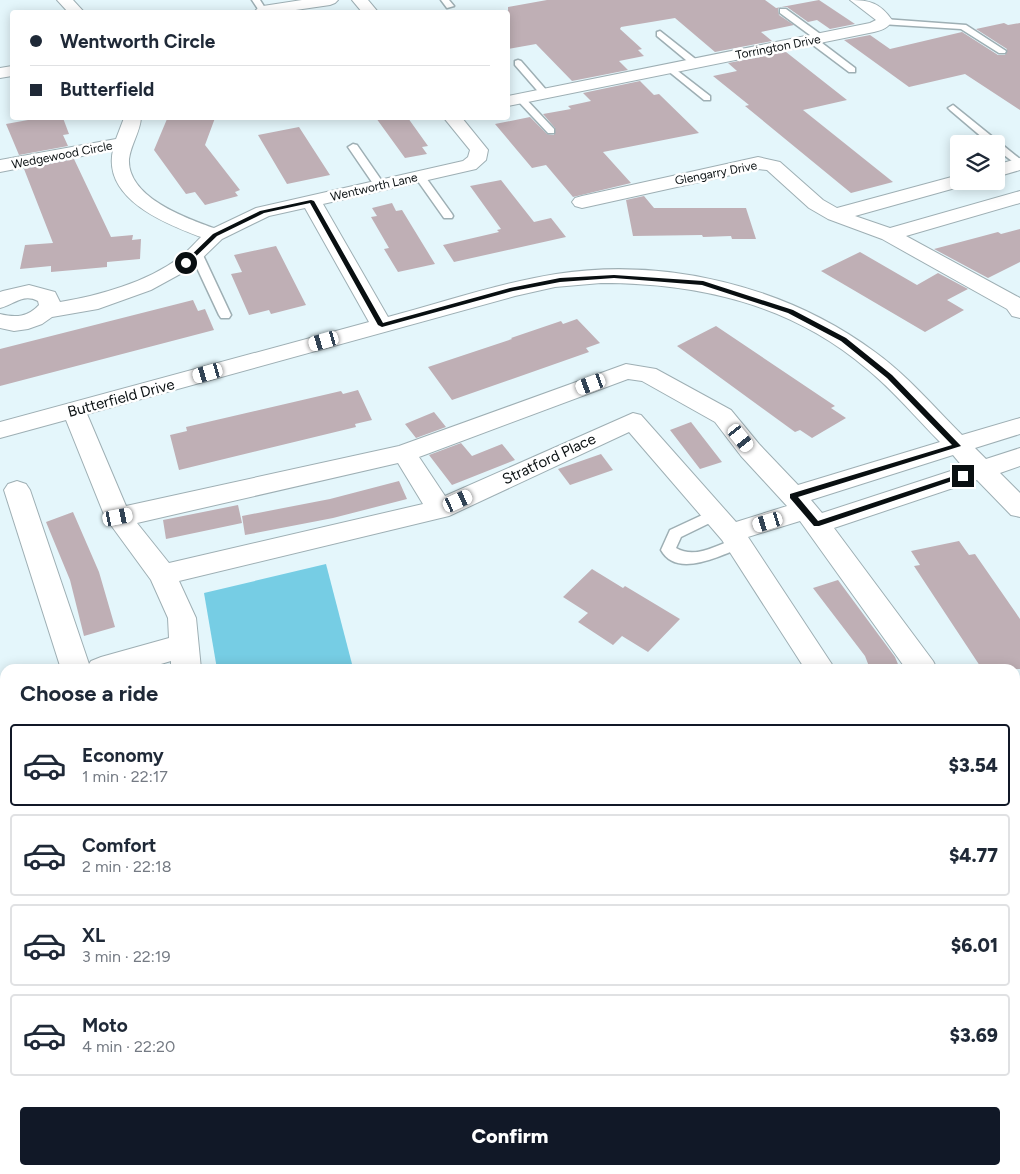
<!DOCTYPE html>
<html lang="en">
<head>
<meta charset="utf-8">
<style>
  body { margin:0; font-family:Figtree,sans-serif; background:#f6f6f7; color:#1f2937; height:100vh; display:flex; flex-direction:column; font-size:19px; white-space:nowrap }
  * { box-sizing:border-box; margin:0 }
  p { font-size:16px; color:#747a83 }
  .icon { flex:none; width:28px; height:28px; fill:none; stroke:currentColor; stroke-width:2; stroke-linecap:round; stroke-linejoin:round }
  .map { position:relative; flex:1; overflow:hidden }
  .side { position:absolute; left:0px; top:664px; width:1020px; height:511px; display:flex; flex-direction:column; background:#fff; border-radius:15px 15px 0 0; box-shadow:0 2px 12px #0003 }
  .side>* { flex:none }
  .top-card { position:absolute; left:10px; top:10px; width:500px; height:110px; border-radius:5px; box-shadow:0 2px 12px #0003; display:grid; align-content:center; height:110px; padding:0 20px; background:#fff }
  .buttons { position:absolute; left:950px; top:135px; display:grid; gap:10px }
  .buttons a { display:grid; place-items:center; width:55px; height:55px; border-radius:5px; background:#fff; box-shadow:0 2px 12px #0003; font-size:25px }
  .end { position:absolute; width:22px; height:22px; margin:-11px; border:6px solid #090f11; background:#fff; box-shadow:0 0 0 2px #fff }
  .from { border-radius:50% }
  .car { position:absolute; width:15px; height:30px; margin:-15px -8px; border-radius:6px; box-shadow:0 0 4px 1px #0007; background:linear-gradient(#fff 24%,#345 0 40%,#fff 0 76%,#345 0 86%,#fff 0) }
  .top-card b { display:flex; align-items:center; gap:18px; height:48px; font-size:19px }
  .top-card b+b { border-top:1px solid #e0e1e3 }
  .top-card i { width:12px; height:12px; background:#1f2937 }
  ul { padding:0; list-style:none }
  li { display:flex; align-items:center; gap:15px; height:82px; margin:0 10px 8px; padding:0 10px; border:2px solid #e0e1e3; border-radius:5px }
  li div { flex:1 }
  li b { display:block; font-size:19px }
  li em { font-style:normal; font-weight:800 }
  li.selected { border-color:#111827 }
  li>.icon { width:45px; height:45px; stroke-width:1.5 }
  h2 { padding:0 20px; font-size:22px; line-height:60px }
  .primary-button { display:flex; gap:10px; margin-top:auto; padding:10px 20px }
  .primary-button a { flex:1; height:58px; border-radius:5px; background:#111827; color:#fff; font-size:20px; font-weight:800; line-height:58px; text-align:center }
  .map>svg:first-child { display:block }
</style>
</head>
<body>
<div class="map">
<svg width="1020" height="1174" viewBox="0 0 1020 1174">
  <rect width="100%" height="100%" fill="#e4f6fb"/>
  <path fill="#76cde4" d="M326 564 352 664 333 669H217L204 593Z"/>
  <path fill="#bfafb5" d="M547 0H765L776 8 819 0 855 24 830 29 817 20 808 22 787 7H780L778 9 779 15 794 25 761 32 772 41 715 52 675 18 621 27 620 29 642 49 638 50 644 56 619 61 628 70 572 81 536 44 508 49V7Z
    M1004 23 1008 25 1020 23V110L965 74 909 87 844 40 870 35 890 49 962 32 998 55H1005L1007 49 976 29Z
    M786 52 847 100 803 110 893 182 851 193 745 106 749 105 713 76 737 71 728 63Z
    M640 81 654 95 659 94 699 133 603 152 631 183 573 197 546 165 532 168 495 124 530 117 547 134 554 135 555 128 543 114 571 109 568 106 591 101 583 93Z
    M39 118H63L69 134 63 135 68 146 19 155 6 124Z
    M188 118H215L205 145 240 190 235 192 238 196 205 205 195 192 186 194 154 150 167 119 187 120Z
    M376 118H408L428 146 422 147 427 154 405 158Z
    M299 127 330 175 287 184 258 135Z
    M74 159 111 237 133 235 132 240 141 239 140 259 107 262V267L85 269 51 272V266L20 269 25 245 53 243 24 169Z
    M501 180 534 222 551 218 566 237 454 262 443 245 499 232 497 230 501 229 470 186Z
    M644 196 654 208H746L756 239H732L731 236 703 237 702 235 633 236 626 200Z
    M392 203 396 211 402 210 435 264 398 272 384 249 389 248 371 217 377 216 372 208Z
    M1020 229V262L988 278 934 249 998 232 1001 234Z
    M276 246 306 305 271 314 269 310 249 315 231 274 242 272 234 255Z
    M860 252 917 285 938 273 968 289 947 300 964 310 925 332 821 271Z
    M193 300 198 311 205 309 214 330 0 386V349Z
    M577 319 600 343 586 348 589 352 452 400 428 367 512 339 511 338 561 321 563 324Z
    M716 326 835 406 831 408 846 418 812 438 800 430 795 432 677 346Z
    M358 390 372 420 355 424 356 427 179 470 170 435 187 431 186 427 341 391 343 394Z
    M434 412 446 427 416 438 405 424Z
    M691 422 722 462 700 469 670 430Z
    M461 443 472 456 502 444 515 460 452 485 429 455Z
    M601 454 613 470 570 485 558 469Z
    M399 481 407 499 333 518 245 535 242 516 330 499Z
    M238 505 242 523 166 539 163 520Z
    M73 512 99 572 115 627 84 636 70 580 46 522Z
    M959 541 969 555 975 554 1020 619V669H982L914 566 920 565 911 551Z
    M592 569 623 588 625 586 680 619 648 652 622 636 613 645 578 622 588 613 563 597Z
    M838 580 895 657 900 669H870L865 656 813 588Z"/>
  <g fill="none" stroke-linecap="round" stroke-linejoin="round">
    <defs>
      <path id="service" d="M252 0H260L267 11 266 12H260Z
        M441 0H449L454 6 447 8Z
        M780 9H786L823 36V40H818L855 68V72H849L809 42V38H814L780 13Z
        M884 19 966 25 1006 51 1005 53H999L961 29 881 24 880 22Z
        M660 31 698 61V65H692L657 36V32Z
        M518 60 521 61 548 92V96H542L515 65V61Z
        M670 65 710 96V100H704L667 70V66Z
        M521 96 524 97 554 129V133H548L518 101 516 99Z
        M953 105 1020 159V167L996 149V144H990L950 110 948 108Z
        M353 144 357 145 384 184 385 186 384 188H376L348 147Z
        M420 174 424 175 452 214 453 216 452 218H444L415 177Z
        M196 250 202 253 231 315 229 318H221L219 315 190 253Z
        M713 510 718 511 720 515 718 519 681 537 676 548C696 560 718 544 738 538L743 539 745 543 743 547C721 555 677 579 661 550L670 530Z"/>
      <path id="minor" d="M57 0H73L84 12H68Z
        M302 0H338L335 3 330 5 282 12 255 11 258 8 263 6Z
        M352 0H368L378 12H362Z
        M850 0C870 0 880 3 892 20 889 28 882 30 874 32L508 106V96L870 23 876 20Z
        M12 66V76L0 78V68Z
        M124 118H141C140 132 131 144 129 159 127 197 186 218 214 228L256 208 463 161 468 157 470 150 444 118H462L488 150 486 160 476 169 323 204 388 317C444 302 500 283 556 274 666 257 786 286 875 352 907 375 934 407 962 435L1020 418V434L975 448 986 459 1020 448V466L1000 473 1020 493V517L1011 515 977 480 834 528 933 661 937 669H906L800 521 748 537 835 669H805L722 540 629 432 449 516 179 581 196 618 201 669H171V661L144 669H61L4 490 8 484 17 481 26 484 30 490 89 664 91 661 101 657 169 638 168 618 151 580 105 517 66 420 0 438V422L369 322 305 208 269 216 222 239 193 267 151 290 98 309 52 317 42 324 28 329 14 331 0 328V314C16 318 28 317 39 305L38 301C23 293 13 305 0 308V292L3 291 29 285 55 292 60 302C98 296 147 282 179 258 187 252 194 244 201 237 166 224 102 199 113 150L0 172V160L116 139ZM601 283C698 283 791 304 867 369 894 391 916 418 940 442L798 485 759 444 731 410 656 369 626 364 399 446 126 506 87 414 515 296 555 287ZM628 379 642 381 715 422 741 456 787 506 736 522 641 415 633 413 445 496 419 457ZM953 455 963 467 822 513 811 500ZM398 463 423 504 169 563 137 523Z
        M758 157 780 162 823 200 837 208 959 175V181H968L966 185 855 216 890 228 1020 191V203L906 236 1020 298V318L1012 316 1007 309 882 239 828 219 809 208 767 170 758 169 582 208 575 206 572 202 575 198 582 196Z
        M1020 158V170L996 177V165Z
        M146 1170H186L187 1174H147Z
        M302 1170H342L344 1174H304Z
        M391 1170H437L435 1174H389Z
        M705 1170H754L752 1174H703Z"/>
    </defs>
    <use href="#service" stroke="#9eafb4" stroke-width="3"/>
    <use href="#minor" stroke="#9eafb4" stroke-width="2"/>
    <use href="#service" fill="#fff" fill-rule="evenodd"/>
    <use href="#minor" fill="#fff" fill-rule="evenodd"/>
  </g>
  <path fill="#090f11" d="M311 200 314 201 383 323 510 288 560 278 614 275 703 281 793 310 846 338 892 375 961 446 798 497 818 521 960 474 967 476 819 526H814L790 498V494L952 445 887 378 841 341 788 313 702 285 614 278 560 282 513 291 382 327 378 325 310 203 264 213 217 236 188 264 183 263 213 234 260 211Z"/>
  <g text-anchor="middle" stroke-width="5" stroke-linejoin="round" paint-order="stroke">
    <g font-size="12" fill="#090f11" stroke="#fff">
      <text transform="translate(778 47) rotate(-11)" y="4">Torrington Drive</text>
      <text transform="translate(62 155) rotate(-11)" y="4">Wedgewood Circle</text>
      <text transform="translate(716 173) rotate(-11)" y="4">Glengarry Drive</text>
      <text transform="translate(374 187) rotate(-13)" y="4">Wentworth Lane</text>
    </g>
    <g font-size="15" fill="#090f11" stroke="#fff">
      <text transform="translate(121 398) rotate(-15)" y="5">Butterfield Drive</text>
      <text transform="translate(549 459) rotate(-25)" y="5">Stratford Place</text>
    </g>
  </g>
</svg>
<div class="buttons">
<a><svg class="icon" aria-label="layers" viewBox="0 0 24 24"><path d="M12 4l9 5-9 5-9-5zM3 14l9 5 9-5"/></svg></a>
</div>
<i class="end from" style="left:186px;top:263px"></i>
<i class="end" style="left:963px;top:476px"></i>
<i class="car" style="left:324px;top:341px;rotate:254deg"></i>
<i class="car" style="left:208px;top:373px;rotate:254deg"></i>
<i class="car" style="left:591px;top:384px;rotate:250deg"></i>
<i class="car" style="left:741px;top:438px;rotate:141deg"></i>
<i class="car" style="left:458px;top:501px;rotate:65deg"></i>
<i class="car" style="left:118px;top:517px;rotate:79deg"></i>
<i class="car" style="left:768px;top:522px;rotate:253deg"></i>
<div class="top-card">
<b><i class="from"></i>Wentworth Circle</b>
<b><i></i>Butterfield</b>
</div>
<section class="side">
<h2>Choose a ride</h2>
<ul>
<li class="selected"><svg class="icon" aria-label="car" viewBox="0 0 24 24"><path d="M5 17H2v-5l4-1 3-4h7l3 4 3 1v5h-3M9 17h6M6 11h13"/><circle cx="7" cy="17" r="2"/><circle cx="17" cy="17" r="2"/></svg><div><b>Economy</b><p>1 min · 22:17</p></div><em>$3.54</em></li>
<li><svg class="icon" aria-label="car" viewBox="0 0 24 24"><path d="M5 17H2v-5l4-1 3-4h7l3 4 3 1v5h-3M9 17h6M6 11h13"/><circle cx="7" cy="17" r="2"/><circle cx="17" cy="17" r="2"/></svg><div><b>Comfort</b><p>2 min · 22:18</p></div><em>$4.77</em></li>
<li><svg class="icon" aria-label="car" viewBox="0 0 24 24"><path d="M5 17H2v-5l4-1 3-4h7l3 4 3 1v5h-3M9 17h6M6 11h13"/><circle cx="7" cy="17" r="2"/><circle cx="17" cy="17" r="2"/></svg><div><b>XL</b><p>3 min · 22:19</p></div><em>$6.01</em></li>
<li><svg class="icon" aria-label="car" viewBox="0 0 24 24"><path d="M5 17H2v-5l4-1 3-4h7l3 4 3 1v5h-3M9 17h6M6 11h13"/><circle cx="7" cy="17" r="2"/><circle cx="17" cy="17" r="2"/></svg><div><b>Moto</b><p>4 min · 22:20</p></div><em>$3.69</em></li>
</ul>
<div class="primary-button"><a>Confirm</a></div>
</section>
</div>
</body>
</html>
